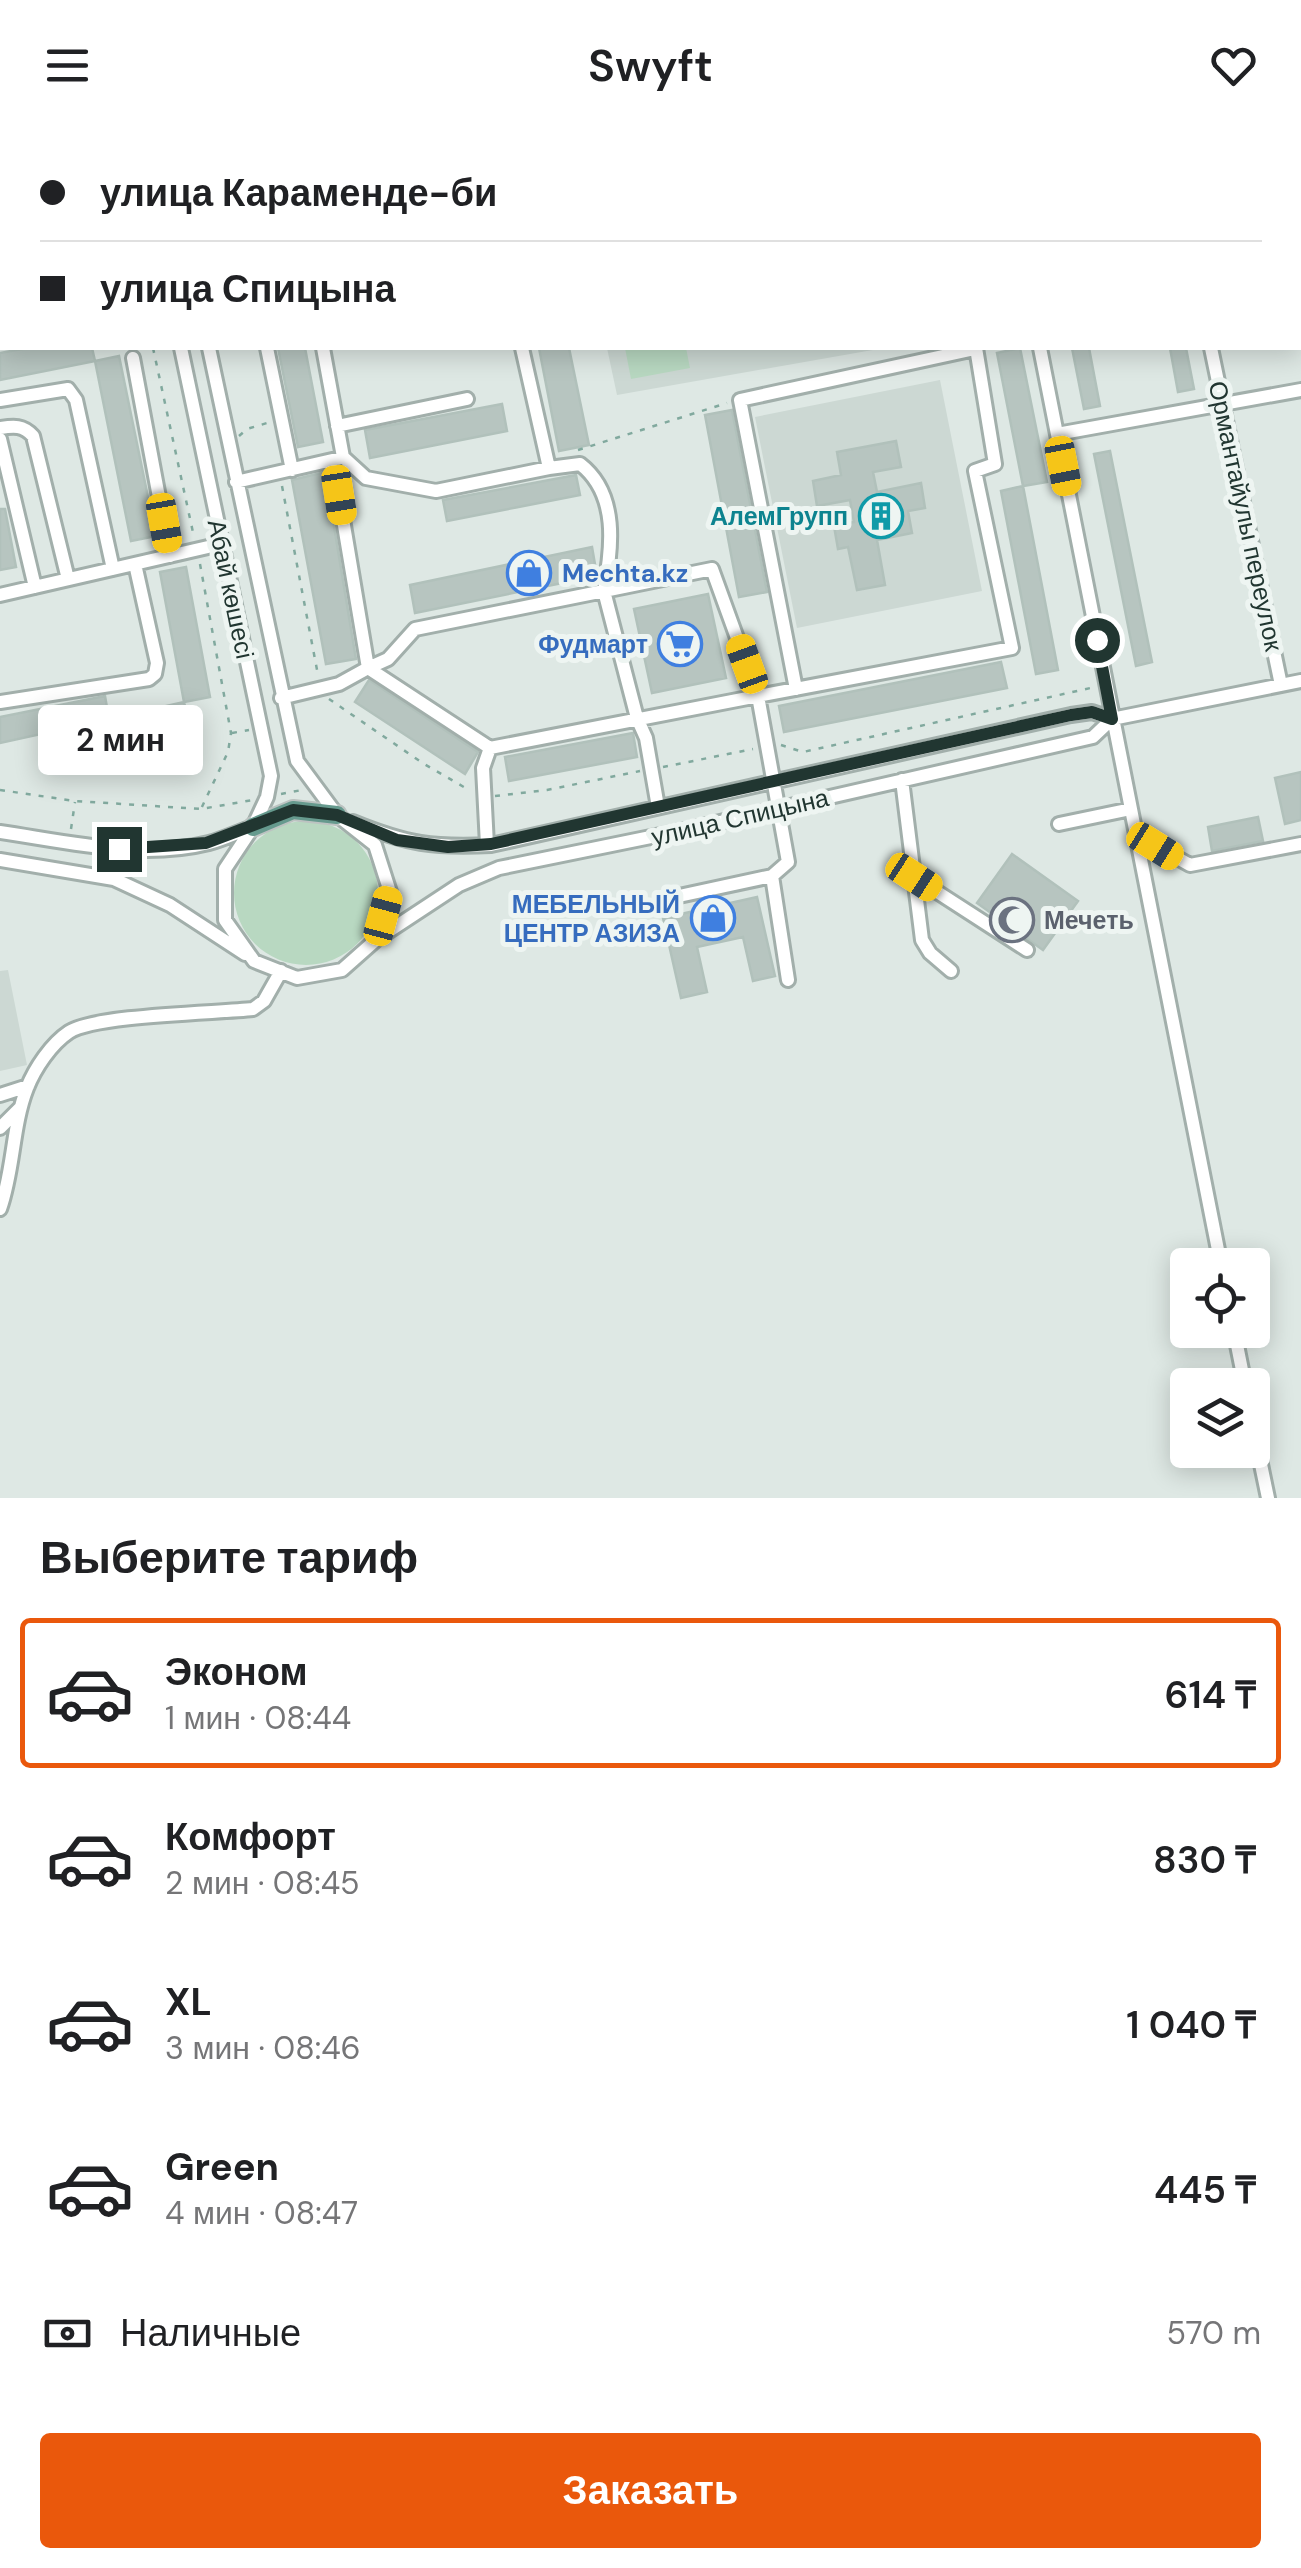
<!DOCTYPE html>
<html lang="ru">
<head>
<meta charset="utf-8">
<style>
  body { margin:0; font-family:"DM Sans",sans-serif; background:#f6f6f6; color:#202124; height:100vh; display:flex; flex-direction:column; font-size:38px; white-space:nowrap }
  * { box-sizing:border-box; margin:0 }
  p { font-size:32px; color:#757577 }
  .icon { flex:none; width:55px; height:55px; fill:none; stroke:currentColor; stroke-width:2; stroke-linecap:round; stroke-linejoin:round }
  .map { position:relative; height:1368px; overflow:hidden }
  .details { display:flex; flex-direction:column; background:#fff; flex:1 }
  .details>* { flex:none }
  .banner { position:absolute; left:0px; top:0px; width:1302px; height:220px; box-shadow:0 5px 25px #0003; display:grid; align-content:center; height:220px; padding:0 40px; background:#fff }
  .fabs { position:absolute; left:1170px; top:1118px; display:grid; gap:20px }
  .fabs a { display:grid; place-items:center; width:100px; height:100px; border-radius:10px; background:#fff; box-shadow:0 5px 25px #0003; font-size:50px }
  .end { position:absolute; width:45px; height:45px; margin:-22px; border:12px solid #213631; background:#fff; box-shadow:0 0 0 5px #fff }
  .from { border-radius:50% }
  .bubble { position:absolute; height:70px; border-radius:10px; background:#fff; box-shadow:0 5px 25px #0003; font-size:32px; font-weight:600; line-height:70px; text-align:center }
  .car { position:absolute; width:30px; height:60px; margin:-30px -15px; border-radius:12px; box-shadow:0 0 8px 2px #0007; background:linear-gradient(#f5c518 24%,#345 0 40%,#f5c518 0 76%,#345 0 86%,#f5c518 0) }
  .banner b { display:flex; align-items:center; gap:35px; height:95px; font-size:38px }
  .banner b+b { border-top:2px solid #e0e0e0 }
  .banner i { width:25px; height:25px; background:#202124 }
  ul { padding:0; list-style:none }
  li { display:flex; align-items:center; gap:30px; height:150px; margin:0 20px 15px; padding:0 20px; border:5px solid transparent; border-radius:10px }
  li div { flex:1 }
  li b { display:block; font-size:38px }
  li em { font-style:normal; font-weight:600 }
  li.selected { border-color:#ea580c }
  li>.icon { width:90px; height:90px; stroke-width:1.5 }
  h2 { padding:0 40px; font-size:45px; line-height:120px }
  .pay { display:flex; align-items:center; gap:25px; height:110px; padding:0 40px; font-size:38px }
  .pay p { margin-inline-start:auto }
  .action { display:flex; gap:20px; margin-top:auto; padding:20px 40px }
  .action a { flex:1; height:115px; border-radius:10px; background:#ea580c; color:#fff; font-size:40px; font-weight:600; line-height:115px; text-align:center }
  header { display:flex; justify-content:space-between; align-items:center; height:130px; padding:0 40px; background:#fff; font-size:45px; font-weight:600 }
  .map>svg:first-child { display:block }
</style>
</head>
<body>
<header><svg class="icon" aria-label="menu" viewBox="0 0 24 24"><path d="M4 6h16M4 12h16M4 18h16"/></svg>Swyft<svg class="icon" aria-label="heart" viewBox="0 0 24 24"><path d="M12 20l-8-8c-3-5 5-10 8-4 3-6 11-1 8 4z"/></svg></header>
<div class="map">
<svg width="1301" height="1368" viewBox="0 0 1301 1368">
  <rect width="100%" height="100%" fill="#dee8e4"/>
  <path fill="#ccd8d3" d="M607 218H884L617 265Z
    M940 250 982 461 797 498 755 287Z
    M8 840 27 935 0 941V841Z"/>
  <path fill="#b8d8c1" d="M625 218H686L690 238 631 249Z
    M234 763a72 72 0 1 1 144 0a72 72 0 1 1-144 0Z"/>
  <path fill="#b7c5c0" stroke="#b1c1bb" stroke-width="2.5" d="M27 218H92L95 231 0 250V223Z
    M278 218H305L323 312 298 317Z
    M539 218H569L589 315 559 321Z
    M1020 218 1047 352 1023 356 997 223Z
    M1072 218H1089L1100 276 1084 279Z
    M1170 218H1186L1194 259 1178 262Z
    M119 226 156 406 131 411 95 231Z
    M502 274 507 301 370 328 365 300Z
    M732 280 767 462 739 467 705 285Z
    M896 311 901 337 873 342 877 362 921 353 925 378 908 381 912 403 877 410 885 455 857 460 848 417 838 419 834 396 854 392 850 370 817 376 813 351 841 345 837 322Z
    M1110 321 1152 532 1136 536 1094 324Z
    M325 342 356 529 326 534 292 350Z
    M576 345 580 365 447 391 443 370Z
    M1023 356 1058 540 1036 544 1001 361Z
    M0 379H5L16 437 0 440Z
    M592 417 597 446 415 483 410 455Z
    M186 437 210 567 184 572 160 442Z
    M708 464 726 548 652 563 634 479Z
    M1001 532 1007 558 784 602 779 576Z
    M369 550 478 622 465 644 355 572Z
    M105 566 109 589 0 613V587Z
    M184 572 190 597 116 614 109 589Z
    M633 603 637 627 509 651 505 627Z
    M1301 642V690L1285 694 1275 648Z
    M1258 687 1263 711 1212 721 1208 697Z
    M1012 724 1078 771 1043 820 977 773Z
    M757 767 775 846 753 851 743 807 697 817 707 862 681 868 663 788Z"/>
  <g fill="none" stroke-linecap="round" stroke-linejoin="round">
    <defs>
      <path id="minor" d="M140 0V2
        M166 0V2
        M229 0V2
        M288 0V2
        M318 0 319 2
        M371 0V2
        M579 0 580 2
        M998 0V2
        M1166 0 1167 2
        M46 2 47 0
        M0 23H2
        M0 97 2 96
        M0 190H2
        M181 218 271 646 267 667 253 697 225 739V790L254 831 297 848 342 840 377 809 390 762 375 715 337 685 297 631 209 218
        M267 218 292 340
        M323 218 343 327 366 348 436 361 549 338 522 218
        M1040 218 1221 1135
        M1211 218 1281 555
        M133 228 170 426
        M0 270 68 259 76 270 113 439
        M337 296 467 269
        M0 298C14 296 23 295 33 306L68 449
        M1057 304 1301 260
        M0 309 35 457
        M549 338 580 334C619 364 612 419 604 461L712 439 758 566 1012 518 975 341 995 334 976 218
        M236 352 341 328
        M0 465 221 414
        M368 538 490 618 758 566 788 732 772 746 679 766
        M368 538 388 529 415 499 604 461 637 588 646 608 658 677
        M796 559 740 270 975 219
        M281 568 339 554 368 538 333 330
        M0 572 149 549 155 544 157 533 135 434
        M902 650 922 810 930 823 951 841
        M353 692C407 714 433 718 491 715L1071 585 1092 582 1112 589 1301 551
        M1059 694 1131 679
        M0 702C68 712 141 730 209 713 224 709 238 702 253 697
        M1136 705 1190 735 1301 714
        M487 715 483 638 490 618
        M0 730 114 749 170 775 245 824
        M772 746 788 850
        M914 747 1027 820
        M377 809 459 755 499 738 685 700 1093 607 1112 589
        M0 965 28 956
        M0 998 20 978
        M0 1079C14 1040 12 996 27 958 35 938 51 914 69 902 95 885 215 883 253 879L264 871 281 841
        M1234 1200 1245 1255
        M1252 1291 1268 1368"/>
      <path id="major" d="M253 697 293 680 337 685"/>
    </defs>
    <use href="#minor" stroke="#a2afab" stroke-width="18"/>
    <use href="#major" stroke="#bcc3c1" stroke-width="22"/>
    <path stroke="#81a99e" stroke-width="2.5" stroke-dasharray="5 8" stroke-linecap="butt" d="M206 0 207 2
      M153 218 194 407
      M239 306 247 299 267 293
      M578 320 727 273
      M282 356 318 545
      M200 434 231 603 228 622 201 679
      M329 569 424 634 469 660
      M232 603 249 600
      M781 615 803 622 1095 557
      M663 637 753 619
      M0 660 75 671 201 679 253 670
      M281 664 302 660
      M495 666 547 660 640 641
      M71 699 75 672"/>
    <use href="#minor" stroke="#fff" stroke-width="12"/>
    <use href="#major" stroke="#669a8e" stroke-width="18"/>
  </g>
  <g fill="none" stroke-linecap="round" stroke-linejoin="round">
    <path stroke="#213631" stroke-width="12" d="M119 719 206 713 293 680 337 685 397 710 448 717 491 714 1071 585 1092 582 1112 589 1097 510"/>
  </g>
  <defs>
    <symbol id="building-ring" viewBox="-11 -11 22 22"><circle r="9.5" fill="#eef5f2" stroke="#0f9aa8" stroke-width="1.5"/><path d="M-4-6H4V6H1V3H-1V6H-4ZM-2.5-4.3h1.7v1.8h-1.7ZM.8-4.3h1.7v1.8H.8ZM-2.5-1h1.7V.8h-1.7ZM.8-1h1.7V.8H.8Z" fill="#0f9aa8"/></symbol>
    <symbol id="shop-ring" viewBox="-11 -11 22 22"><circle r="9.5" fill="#eef5f2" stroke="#3f7fe0" stroke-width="1.5"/><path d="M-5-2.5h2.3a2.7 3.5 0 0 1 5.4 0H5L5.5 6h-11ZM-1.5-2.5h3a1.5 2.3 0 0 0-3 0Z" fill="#3f7fe0"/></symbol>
    <symbol id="supermarket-ring" viewBox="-11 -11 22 22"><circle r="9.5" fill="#eef5f2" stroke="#3f7fe0" stroke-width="1.5"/><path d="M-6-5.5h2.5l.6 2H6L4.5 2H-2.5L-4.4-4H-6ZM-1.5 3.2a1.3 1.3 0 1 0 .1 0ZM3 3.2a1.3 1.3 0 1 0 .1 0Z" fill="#3f7fe0"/></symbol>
    <symbol id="mosque-ring" viewBox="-11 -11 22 22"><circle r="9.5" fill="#eef5f2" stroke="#6b7280" stroke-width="1.5"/><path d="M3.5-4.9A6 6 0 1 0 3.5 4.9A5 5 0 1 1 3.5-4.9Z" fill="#6b7280"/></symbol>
  </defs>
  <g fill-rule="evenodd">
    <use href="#building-ring" x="856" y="361" width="50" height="50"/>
    <use href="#shop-ring" x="504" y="418" width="50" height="50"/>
    <use href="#supermarket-ring" x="655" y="489" width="50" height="50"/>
    <use href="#shop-ring" x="688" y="763" width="50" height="50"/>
    <use href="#mosque-ring" x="987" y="765" width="50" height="50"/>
  </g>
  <g text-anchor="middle" stroke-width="10" stroke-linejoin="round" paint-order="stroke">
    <g font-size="25" font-weight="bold" fill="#0d838f" stroke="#eef5f2" text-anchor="end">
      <text x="848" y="395">АлемГрупп</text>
    </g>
    <g font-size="25" fill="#213631" stroke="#eef5f2">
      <text transform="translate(1246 386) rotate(78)" y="9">Ормантайулы переулок</text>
      <text transform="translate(231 459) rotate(78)" y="9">Абай көшесі</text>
      <text transform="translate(740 687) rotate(-13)" y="9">улица Спицына</text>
    </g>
    <g font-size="25" font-weight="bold" fill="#366cbe" stroke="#eef5f2" text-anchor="end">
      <text x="562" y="452" text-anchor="start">Mechta.kz</text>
      <text x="648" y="523">Фудмарт</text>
      <text x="680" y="783">МЕБЕЛЬНЫЙ<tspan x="680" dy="29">ЦЕНТР АЗИЗА</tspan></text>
    </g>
    <g font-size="25" font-weight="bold" fill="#5b616d" stroke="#eef5f2" text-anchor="start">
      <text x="1044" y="799">Мечеть</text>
    </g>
  </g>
</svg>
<div class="fabs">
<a><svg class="icon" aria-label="locate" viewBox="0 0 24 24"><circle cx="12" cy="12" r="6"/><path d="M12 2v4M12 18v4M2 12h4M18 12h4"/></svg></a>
<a><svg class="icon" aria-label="layers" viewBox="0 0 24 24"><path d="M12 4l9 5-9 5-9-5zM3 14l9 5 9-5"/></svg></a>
</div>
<i class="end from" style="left:1097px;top:510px"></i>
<i class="end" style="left:119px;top:719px"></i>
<div class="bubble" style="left:38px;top:575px;width:165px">2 мин</div>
<i class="car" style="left:1063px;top:336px;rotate:169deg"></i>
<i class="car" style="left:339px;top:365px;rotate:171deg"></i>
<i class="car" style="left:164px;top:393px;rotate:170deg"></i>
<i class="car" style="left:747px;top:534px;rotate:340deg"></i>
<i class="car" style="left:1155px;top:716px;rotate:122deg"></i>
<i class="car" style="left:914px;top:747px;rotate:123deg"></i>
<i class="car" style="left:383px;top:786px;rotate:15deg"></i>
<div class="banner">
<b><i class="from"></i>улица Караменде-би</b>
<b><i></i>улица Спицына</b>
</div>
</div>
<section class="details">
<h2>Выберите тариф</h2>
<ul>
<li class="selected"><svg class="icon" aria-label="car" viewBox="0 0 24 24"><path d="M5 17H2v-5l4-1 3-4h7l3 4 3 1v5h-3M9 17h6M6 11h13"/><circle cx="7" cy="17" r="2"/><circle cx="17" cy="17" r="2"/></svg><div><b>Эконом</b><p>1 мин · 08:44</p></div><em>614 ₸</em></li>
<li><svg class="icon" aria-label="car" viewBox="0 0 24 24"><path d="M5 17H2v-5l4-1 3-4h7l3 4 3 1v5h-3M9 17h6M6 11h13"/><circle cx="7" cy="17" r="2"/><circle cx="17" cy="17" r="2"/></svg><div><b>Комфорт</b><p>2 мин · 08:45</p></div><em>830 ₸</em></li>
<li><svg class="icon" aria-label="car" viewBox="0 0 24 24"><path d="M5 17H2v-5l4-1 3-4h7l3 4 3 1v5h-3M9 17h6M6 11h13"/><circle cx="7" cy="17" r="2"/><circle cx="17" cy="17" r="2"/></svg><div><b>XL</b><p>3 мин · 08:46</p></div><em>1 040 ₸</em></li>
<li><svg class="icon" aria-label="car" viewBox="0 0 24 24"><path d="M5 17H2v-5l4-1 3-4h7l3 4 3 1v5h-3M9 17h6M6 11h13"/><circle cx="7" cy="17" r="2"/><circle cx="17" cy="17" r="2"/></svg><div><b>Green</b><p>4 мин · 08:47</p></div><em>445 ₸</em></li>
</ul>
<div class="pay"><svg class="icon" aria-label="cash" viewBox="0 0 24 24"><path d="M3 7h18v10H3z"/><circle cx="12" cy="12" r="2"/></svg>Наличные<p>570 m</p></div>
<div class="action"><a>Заказать</a></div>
</section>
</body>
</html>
